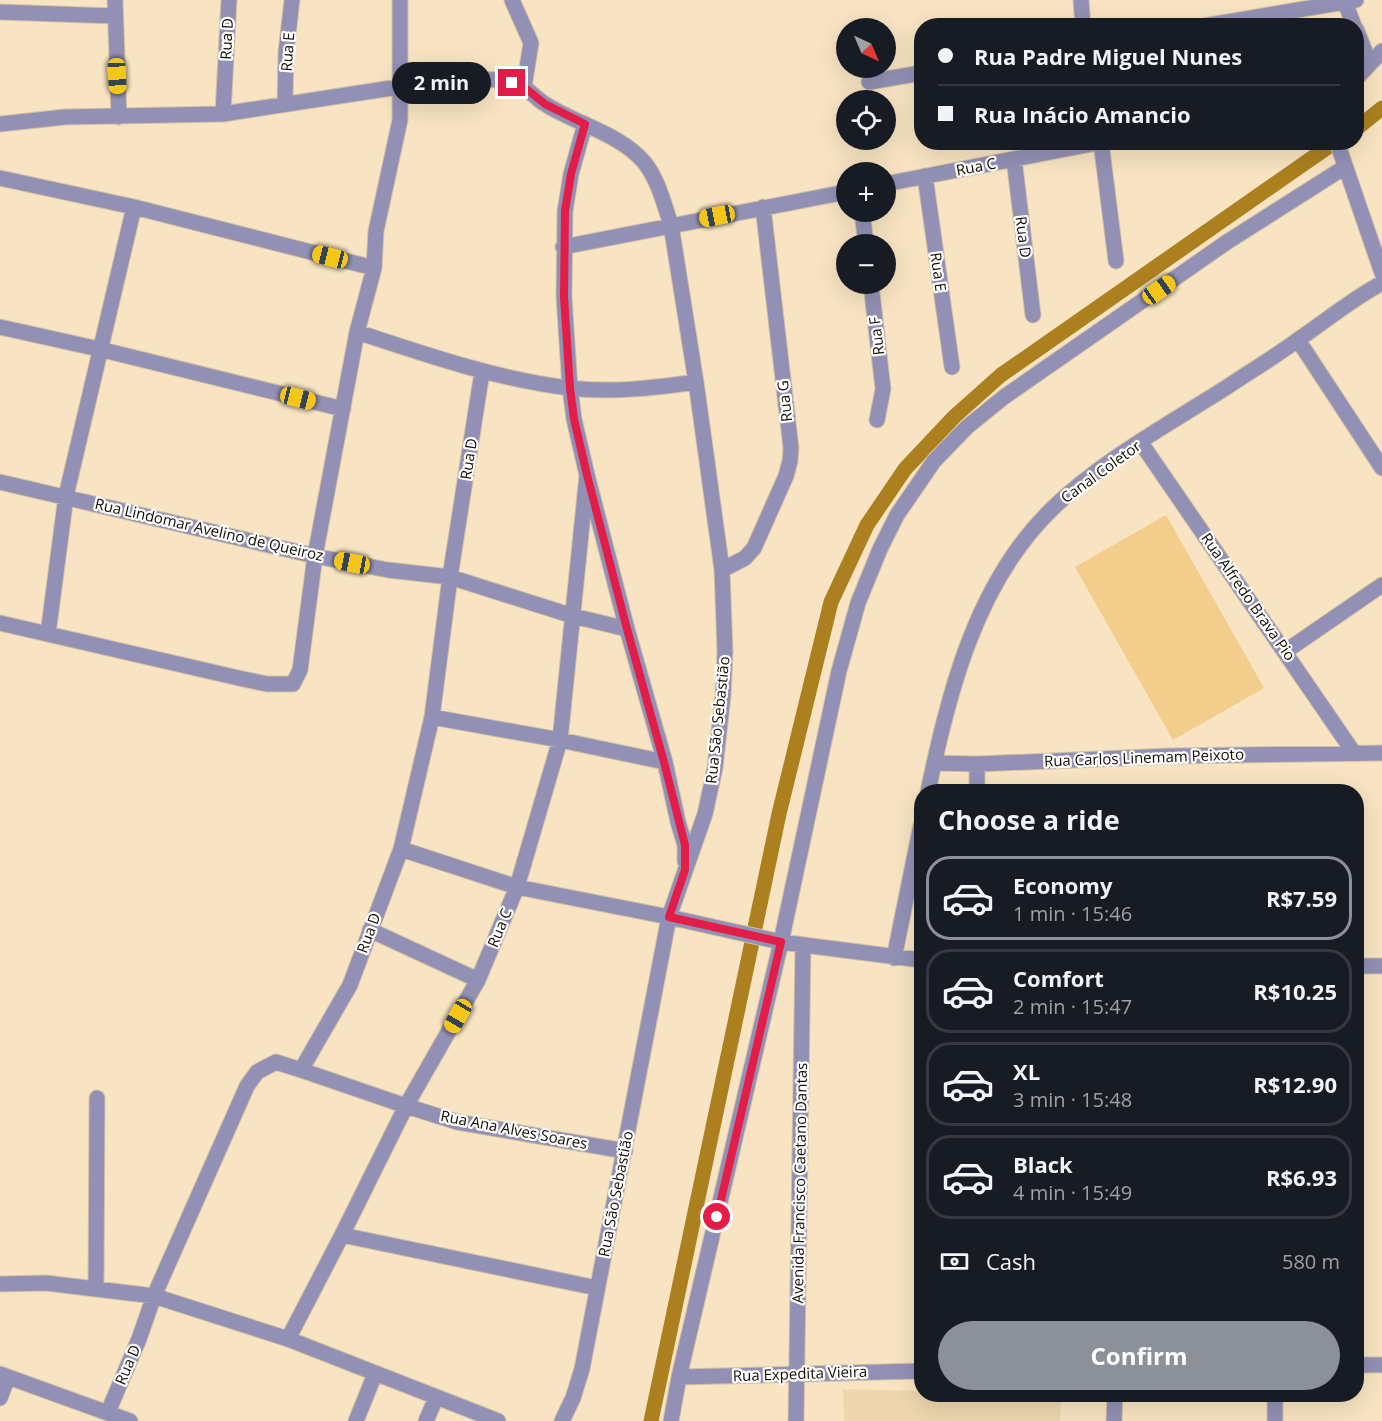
<!DOCTYPE html>
<html lang="en">
<head>
<meta charset="utf-8">
<style>
  body { margin:0; font-family:"Open Sans",sans-serif; background:#20242c; color:#f1f3f6; height:100vh; display:flex; flex-direction:column; font-size:22px; white-space:nowrap }
  * { box-sizing:border-box; margin:0 }
  p { font-size:20px; color:#9ea1a6 }
  .icon { flex:none; width:33px; height:33px; fill:none; stroke:currentColor; stroke-width:2; stroke-linecap:round; stroke-linejoin:round }
  .map { position:relative; flex:1; overflow:hidden }
  .details { position:absolute; left:914px; top:784px; width:450px; height:618px; display:flex; flex-direction:column; background:#171b24; border-radius:24px; box-shadow:0 6px 24px #0002 }
  .details>* { flex:none }
  .hud { position:absolute; left:914px; top:18px; width:450px; height:132px; border-radius:24px; box-shadow:0 6px 24px #0002; display:grid; align-content:center; height:132px; padding:0 24px; background:#171b24 }
  .needle { width:39px; rotate:136deg }
  .buttons { position:absolute; left:836px; top:18px; display:grid; gap:12px }
  .buttons a { display:grid; place-items:center; width:60px; height:60px; border-radius:50%; background:#171b24; box-shadow:0 6px 24px #0002; font-size:30px }
  .end { position:absolute; width:27px; height:27px; margin:-14px; border:8px solid #e11d48; background:#fff; box-shadow:0 0 0 3px #fff }
  .from { border-radius:50% }
  .bubble { position:absolute; height:42px; border-radius:21px; background:#171b24; box-shadow:0 6px 24px #0002; font-size:20px; font-weight:700; line-height:42px; text-align:center }
  .car { position:absolute; width:18px; height:36px; margin:-18px -9px; border-radius:8px; box-shadow:0 0 4px 2px #0007; background:linear-gradient(#f5c518 24%,#345 0 40%,#f5c518 0 76%,#345 0 86%,#f5c518 0) }
  .hud b { display:flex; align-items:center; gap:21px; height:57px; font-size:22px }
  .hud b+b { border-top:2px solid #363941 }
  .hud i { width:15px; height:15px; background:#f1f3f6 }
  ul { padding:0; list-style:none }
  li { display:flex; align-items:center; gap:18px; height:84px; margin:0 12px 9px; padding:0 12px; border:3px solid #363941; border-radius:24px }
  li div { flex:1 }
  li b { display:block; font-size:22px }
  li em { font-style:normal; font-weight:700 }
  li.active { border-color:#8c9099 }
  li>.icon { width:54px; height:54px; stroke-width:1.5 }
  h2 { padding:0 24px; font-size:27px; line-height:72px }
  .pay { display:flex; align-items:center; gap:15px; height:66px; padding:0 24px; font-size:22px }
  .pay p { margin-inline-start:auto }
  .button { display:flex; gap:12px; margin-top:auto; padding:12px 24px }
  .button a { flex:1; height:69px; border-radius:36px; background:#8c9099; color:#fff; font-size:24px; font-weight:700; line-height:69px; text-align:center }
  .map>svg:first-child { display:block }
</style>
</head>
<body>
<div class="map">
<svg width="1382" height="1421" viewBox="0 0 1382 1421">
  <rect width="100%" height="100%" fill="#f8e4c2"/>
  <path fill="#eed7af" d="M843 1389 921 1391V1395H1061L1060 1421H844Z"/>
  <path fill="#f2cd8c" d="M1166 515 1264 688 1173 740 1075 567Z"/>
  <g fill="none" stroke-linecap="round" stroke-linejoin="round">
    <path stroke="#ac801f" stroke-width="15" d="M1356 129 1382 108
      M651 1421 779 814 831 602 867 525 905 469 955 416 1001 375 1335 142"/>
    <defs>
      <path id="minor" d="M115 0 119 117
        M512 0 531 43 524 87C531 92 537 99 545 104 576 124 619 133 644 162 658 179 664 204 671 225L696 382 722 570 725 652 723 696 715 768 705 814 669 917 582 1369 573 1398 562 1421
        M1081 0 1083 26
        M1345 2 1354 26
        M0 12 114 16
        M1204 26 1356 0
        M1356 29 1370 64
        M1356 79 1382 51
        M869 82 921 73
        M285 103 286 52 292 0
        M223 114 229 0
        M0 124 65 117 223 114 385 89 477 79 500 80 524 87
        M585 124 571 174 565 211 564 297 570 388 574 419 587 475 627 629 665 762 678 822 685 845V861
        M1101 142 1116 261
        M1337 142 1382 273
        M1014 159 1033 315
        M925 176 952 367
        M0 178 134 207 374 268
        M885 184 1102 142
        M862 212 866 244
        M563 247 846 192
        M871 284 883 389 877 420
        M0 327 99 349 343 409
        M357 332C427 355 496 379 569 388 611 393 654 388 696 382
        M1298 340 1382 468
        M1141 443 1354 753
        M0 482 315 556 388 570 450 577 573 616 627 629
        M722 570 745 558 754 548 786 476 790 461 791 448 763 207
        M0 623 243 679 267 684H293L300 670 315 556 357 332 374 268 376 231 400 120V0
        M48 634 66 496 134 207
        M1286 651 1382 585
        M432 717 560 740 665 762
        M934 763 977 764 1170 756 1382 753
        M928 792C948 693 977 581 1052 509 1101 461 1169 424 1227 387 1251 371 1276 356 1299 339 1327 320 1352 299 1382 283
        M977 792V764
        M401 849 517 887 669 917 781 942 921 960
        M370 930 478 980
        M894 958 921 825
        M1356 966H1382
        M301 1070 406 1106 457 1122 625 1151
        M342 1235 597 1288
        M0 1284 46 1283 154 1296 288 1339 498 1421
        M96 1288 97 1098
        M288 1339 342 1235 406 1106 478 980 517 887 560 740 587 475
        M1356 1365H1382
        M0 1374 130 1421
        M679 1377 921 1371
        M0 1398 8 1377
        M108 1412 139 1339 154 1296 247 1086 257 1072 276 1062 301 1070 350 985 401 849 432 717 450 577 482 372
        M356 1421 375 1374
        M426 1421 436 1398
        M671 1421 679 1377 781 942 839 671 858 603 880 549 897 515 934 461 967 427 1004 397 1227 242 1345 167
        M796 1421 803 946
        M1114 1421 1115 1395
        M1275 1421V1395"/>
    </defs>
    <use href="#minor" stroke="#d3c1a3" stroke-width="17"/>
    <use href="#minor" stroke="#9291b5" stroke-width="15"/>
  </g>
  <g fill="none" stroke-linecap="round" stroke-linejoin="round">
    <path stroke="#e11d48" stroke-width="8" d="M512 83 524 87 545 104 585 124 571 174 565 211 564 297 570 388 574 419 587 475 627 629 664 762 685 845V870L669 917 781 942 717 1217"/>
  </g>
  <g text-anchor="middle" stroke-width="4.5" stroke-linejoin="round" paint-order="stroke">
    <g font-size="15" fill="#110b02" stroke="#fff">
      <text transform="translate(227 39) rotate(-87)" y="5">Rua D</text>
      <text transform="translate(288 52) rotate(-86)" y="5">Rua E</text>
      <text transform="translate(976 167) rotate(-11)" y="5">Rua C</text>
      <text transform="translate(1023 237) rotate(83)" y="5">Rua D</text>
      <text transform="translate(938 272) rotate(82)" y="5">Rua E</text>
      <text transform="translate(877 336) rotate(-97)" y="5">Rua F</text>
      <text transform="translate(785 401) rotate(-96)" y="5">Rua G</text>
      <text transform="translate(469 459) rotate(-81)" y="5">Rua D</text>
      <text transform="translate(1101 472) rotate(-36)" y="5">Canal Coletor</text>
      <text transform="translate(209 530) rotate(13)" y="5">Rua Lindomar Avelino de Queiroz</text>
      <text transform="translate(1248 597) rotate(55)" y="5">Rua Alfredo Brava Pio</text>
      <text transform="translate(718 720) rotate(-84)" y="5">Rua São Sebastião</text>
      <text transform="translate(1144 758) rotate(-2)" y="5">Rua Carlos Linemam Peixoto</text>
      <text transform="translate(500 928) rotate(-68)" y="5">Rua C</text>
      <text transform="translate(369 933) rotate(-70)" y="5">Rua D</text>
      <text transform="translate(514 1130) rotate(11)" y="5">Rua Ana Alves Soares</text>
      <text transform="translate(800 1183) rotate(-89)" y="5">Avenida Francisco Caetano Dantas</text>
      <text transform="translate(616 1194) rotate(-79)" y="5">Rua São Sebastião</text>
      <text transform="translate(128 1365) rotate(-67)" y="5">Rua D</text>
      <text transform="translate(800 1374) rotate(-2)" y="5">Rua Expedita Vieira</text>
    </g>
  </g>
</svg>
<div class="buttons">
<a><svg class="needle" viewBox="-14 -14 28 28"><path d="M0-13l5 13h-10z" fill="#e53935"/><path d="M0 13l5-13h-10z" fill="#9ea1a6"/></svg></a>
<a><svg class="icon" aria-label="locate" viewBox="0 0 24 24"><circle cx="12" cy="12" r="6"/><path d="M12 2v4M12 18v4M2 12h4M18 12h4"/></svg></a>
<a>+</a>
<a>−</a>
</div>
<i class="end from" style="left:717px;top:1217px"></i>
<i class="end" style="left:512px;top:83px"></i>
<div class="bubble" style="left:392px;top:62px;width:99px">2 min</div>
<i class="car" style="left:117px;top:76px;rotate:177deg"></i>
<i class="car" style="left:717px;top:216px;rotate:259deg"></i>
<i class="car" style="left:330px;top:257px;rotate:284deg"></i>
<i class="car" style="left:1159px;top:290px;rotate:55deg"></i>
<i class="car" style="left:298px;top:398px;rotate:104deg"></i>
<i class="car" style="left:352px;top:563px;rotate:281deg"></i>
<i class="car" style="left:458px;top:1016px;rotate:210deg"></i>
<div class="hud">
<b><i class="from"></i>Rua Padre Miguel Nunes</b>
<b><i></i>Rua Inácio Amancio</b>
</div>
<section class="details">
<h2>Choose a ride</h2>
<ul>
<li class="active"><svg class="icon" aria-label="car" viewBox="0 0 24 24"><path d="M5 17H2v-5l4-1 3-4h7l3 4 3 1v5h-3M9 17h6M6 11h13"/><circle cx="7" cy="17" r="2"/><circle cx="17" cy="17" r="2"/></svg><div><b>Economy</b><p>1 min · 15:46</p></div><em>R$7.59</em></li>
<li><svg class="icon" aria-label="car" viewBox="0 0 24 24"><path d="M5 17H2v-5l4-1 3-4h7l3 4 3 1v5h-3M9 17h6M6 11h13"/><circle cx="7" cy="17" r="2"/><circle cx="17" cy="17" r="2"/></svg><div><b>Comfort</b><p>2 min · 15:47</p></div><em>R$10.25</em></li>
<li><svg class="icon" aria-label="car" viewBox="0 0 24 24"><path d="M5 17H2v-5l4-1 3-4h7l3 4 3 1v5h-3M9 17h6M6 11h13"/><circle cx="7" cy="17" r="2"/><circle cx="17" cy="17" r="2"/></svg><div><b>XL</b><p>3 min · 15:48</p></div><em>R$12.90</em></li>
<li><svg class="icon" aria-label="car" viewBox="0 0 24 24"><path d="M5 17H2v-5l4-1 3-4h7l3 4 3 1v5h-3M9 17h6M6 11h13"/><circle cx="7" cy="17" r="2"/><circle cx="17" cy="17" r="2"/></svg><div><b>Black</b><p>4 min · 15:49</p></div><em>R$6.93</em></li>
</ul>
<div class="pay"><svg class="icon" aria-label="cash" viewBox="0 0 24 24"><path d="M3 7h18v10H3z"/><circle cx="12" cy="12" r="2"/></svg>Cash<p>580 m</p></div>
<div class="button"><a>Confirm</a></div>
</section>
</div>
</body>
</html>
